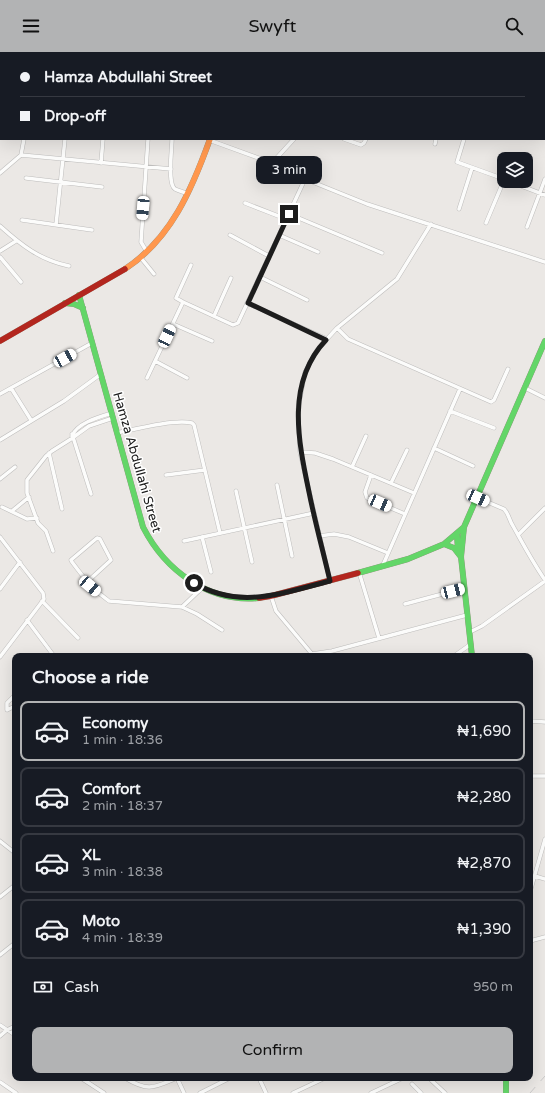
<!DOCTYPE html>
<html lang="en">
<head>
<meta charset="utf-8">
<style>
  body { margin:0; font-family:"Varela Round",sans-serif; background:#20242c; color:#f1f3f6; height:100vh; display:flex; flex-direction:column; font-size:15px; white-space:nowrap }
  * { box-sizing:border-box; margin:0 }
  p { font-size:13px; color:#9ea1a6 }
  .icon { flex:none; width:22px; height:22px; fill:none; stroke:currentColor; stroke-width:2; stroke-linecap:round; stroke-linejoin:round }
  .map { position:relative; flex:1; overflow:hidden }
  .sheet { position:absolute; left:12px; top:601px; width:521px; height:428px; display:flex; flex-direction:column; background:#171b24; border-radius:8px; box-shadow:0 4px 16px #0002 }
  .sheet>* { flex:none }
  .top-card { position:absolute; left:0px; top:0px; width:545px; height:88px; box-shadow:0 4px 16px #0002; display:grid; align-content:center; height:88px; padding:0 20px; background:#171b24 }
  .controls { position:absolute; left:497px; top:100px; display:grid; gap:8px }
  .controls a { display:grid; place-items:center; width:36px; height:36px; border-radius:8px; background:#171b24; box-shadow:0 4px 16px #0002; font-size:20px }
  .end { position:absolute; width:18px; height:18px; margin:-9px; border:5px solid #1d1d1d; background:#fff; box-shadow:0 0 0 2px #fff }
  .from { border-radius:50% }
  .bubble { position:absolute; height:28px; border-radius:8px; background:#171b24; box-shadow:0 4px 16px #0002; font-size:13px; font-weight:600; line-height:28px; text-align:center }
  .car { position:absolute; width:12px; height:24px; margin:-12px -6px; border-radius:5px; box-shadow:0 0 3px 1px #0007; background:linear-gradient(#fff 24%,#345 0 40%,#fff 0 76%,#345 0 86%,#fff 0) }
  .top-card b { display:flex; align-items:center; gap:14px; height:38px; font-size:15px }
  .top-card b+b { border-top:1px solid #363941 }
  .top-card i { width:10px; height:10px; background:#f1f3f6 }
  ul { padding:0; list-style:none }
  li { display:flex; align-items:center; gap:12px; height:60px; margin:0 8px 6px; padding:0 12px; border:2px solid #363941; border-radius:8px }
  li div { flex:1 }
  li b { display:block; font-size:15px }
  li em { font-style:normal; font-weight:600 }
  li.current { border-color:#b2b3b4 }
  li>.icon { width:36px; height:36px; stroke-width:1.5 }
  h2 { padding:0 20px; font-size:18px; line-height:48px }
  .pay { display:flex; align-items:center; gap:10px; height:44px; padding:0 20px; font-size:15px }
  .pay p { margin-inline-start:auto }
  .primary-button { display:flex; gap:8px; margin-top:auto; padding:8px 20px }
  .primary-button a { flex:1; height:46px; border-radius:8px; background:#b2b3b4; color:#111; font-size:16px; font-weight:600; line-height:46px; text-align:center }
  header { display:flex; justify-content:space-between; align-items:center; height:52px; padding:0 20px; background:#b2b3b4; color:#111; font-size:18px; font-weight:600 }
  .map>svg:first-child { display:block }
</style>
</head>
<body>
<header><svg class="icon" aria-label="menu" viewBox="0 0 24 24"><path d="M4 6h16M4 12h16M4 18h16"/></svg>Swyft<svg class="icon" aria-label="search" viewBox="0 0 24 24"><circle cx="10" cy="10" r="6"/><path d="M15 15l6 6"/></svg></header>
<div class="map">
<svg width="545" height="1041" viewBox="0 0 545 1041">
  <rect width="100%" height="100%" fill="#ebe8e5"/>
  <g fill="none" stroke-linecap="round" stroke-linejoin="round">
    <defs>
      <path id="street" d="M167 0 177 1
        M277 0 278 1
        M492 0 494 1
        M37 1V0
        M68 1V0
        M113 1V0
        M159 1V0
        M290 1 291 0
        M324 1 325 0
        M368 1V0
        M410 1 411 0
        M544 20 545 21
        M544 60 545 57
        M0 65H1
        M172 87C172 97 167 132 175 137 179 139 184 140 188 142
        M344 87 361 93 364 91 366 87
        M464 87 457 110 504 127
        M209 88 272 111 305 127 367 152 545 210
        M435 92 436 87
        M21 103 171 117
        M524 107V106
        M101 111 103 87
        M272 111 294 87
        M0 121 21 103 24 87
        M26 126 102 135
        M508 129 545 143
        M245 151 286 167
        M459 157 472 116
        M289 162 382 201
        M22 168 92 178
        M486 171 504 128
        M56 173 65 87
        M0 174C21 193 40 208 69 214
        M527 175 545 127
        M230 183 269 204
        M279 183 318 200
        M0 199 16 189
        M147 200 141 190 148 87
        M0 205 21 230
        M141 206 154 222
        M191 213 176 246 183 250 233 273 238 271 305 127
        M260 225 307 248
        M247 251 327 287
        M214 264 231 226
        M173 272 212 289
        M337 276 348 287 491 350 494 348 508 317
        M155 309 187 326
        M147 326 183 250
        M11 336 31 368
        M525 336 545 346
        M0 342 92 291
        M450 359 494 376
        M117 381C136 377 174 367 192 371L194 373 220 481
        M72 382 91 442
        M72 384C77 371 99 365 112 361
        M0 388 64 349 101 322
        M434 396 473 414
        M300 400 315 401 333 407 414 441
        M49 401 62 457
        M352 415 366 384
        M166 423 205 418
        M371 423 365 440 367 446 405 462
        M0 427 15 415
        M391 431 407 398
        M277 433 292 504
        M236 439 252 510
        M478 446 504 457C509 462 509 468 513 474 523 492 533 511 545 528
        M2 455 27 467 37 466
        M12 459 29 445
        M518 483 545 456
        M319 484 334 482 349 485 388 501
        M0 485 43 541 44 547 0 605
        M202 485 211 520
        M184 489 314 461
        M53 499 46 479 38 471 27 441V428L46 404 52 399 71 387 89 374 113 366
        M383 513 460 337
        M359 520 379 586
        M330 529 300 400 298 357 305 320 317 298 337 276 397 227 431 172
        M87 530 111 508 100 487 97 486 71 508 72 510C84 526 93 538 109 549L182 555 197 562 222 578
        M0 537 20 510
        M271 544 276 559 312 602
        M42 549 78 586
        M405 552 465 536
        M182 555 202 536
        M27 568 54 604
        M470 580 482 574 545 529
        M312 602 332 599 467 563
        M454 604 471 592
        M15 643 7 651V658L15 654
        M530 669 545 670
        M530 724H545
        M0 789 15 801
        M535 824 545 827
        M530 840 545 787
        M0 845 15 833
        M530 889 545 885
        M0 903 15 891
        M0 973 15 983
        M0 984 7 978 15 974
        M81 1026 104 1041
        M125 1026C149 1040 153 1036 177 1026
        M177 1026 184 1041
        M259 1026 266 1041
        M431 1028 445 1041
        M0 1030 16 1041
        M412 1032 421 1041
        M200 1041 230 1026
        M293 1041 325 1026
        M371 1041 403 1026"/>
      <path id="fast" d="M79 243 143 475C165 518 208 551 259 546
        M65 251 74 252 83 256
        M457 483 458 499
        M444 492 454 496 461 505
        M358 521 408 507 444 492 464 475
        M472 604 461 505 464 475 545 289
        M506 1026V1041"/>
      <path id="slow" d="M226 0V1
        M125 217C171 187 192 137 210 87"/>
      <path id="jam" d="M0 289 125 217
        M259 546 271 544 358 521"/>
    </defs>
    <use href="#street" stroke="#bebdbc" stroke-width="4.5"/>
    <use href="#fast" stroke="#938f7f" stroke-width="6"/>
    <use href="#slow" stroke="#938f7f" stroke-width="6"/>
    <use href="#jam" stroke="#938f7f" stroke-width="6"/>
    <use href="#street" stroke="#fcfcfb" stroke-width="3.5"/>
    <use href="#fast" stroke="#63d668" stroke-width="5.5"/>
    <use href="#slow" stroke="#ff974d" stroke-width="5.5"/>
    <use href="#jam" stroke="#b3261e" stroke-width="5.5"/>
    <path stroke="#cac9c9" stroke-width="1" stroke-dasharray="8 8" stroke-linecap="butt" d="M530 1041 545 1024"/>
  </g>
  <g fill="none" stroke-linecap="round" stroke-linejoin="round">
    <path stroke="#1d1d1d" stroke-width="5" d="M194 531C240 558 282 541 330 529 323 499 315 470 309 440 298 388 286 330 326 288L248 251 289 162"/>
  </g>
  <g text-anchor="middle" stroke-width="3" stroke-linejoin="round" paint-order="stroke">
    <g font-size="13" fill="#1d1d1d" stroke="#fff">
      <text transform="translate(138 410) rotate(74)" y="5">Hamza Abdullahi Street</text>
    </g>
  </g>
</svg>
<div class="controls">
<a><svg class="icon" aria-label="layers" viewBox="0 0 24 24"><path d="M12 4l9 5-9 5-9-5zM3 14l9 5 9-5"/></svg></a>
</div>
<i class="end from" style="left:194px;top:531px"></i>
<i class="end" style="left:289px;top:162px"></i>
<div class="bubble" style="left:256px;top:104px;width:66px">3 min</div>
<i class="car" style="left:143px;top:156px;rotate:185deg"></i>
<i class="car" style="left:167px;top:284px;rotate:25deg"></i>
<i class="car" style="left:65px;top:306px;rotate:61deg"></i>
<i class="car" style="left:478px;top:446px;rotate:114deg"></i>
<i class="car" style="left:380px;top:451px;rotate:113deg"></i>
<i class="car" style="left:90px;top:534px;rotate:130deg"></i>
<i class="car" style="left:453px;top:539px;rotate:76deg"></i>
<div class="top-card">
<b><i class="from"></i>Hamza Abdullahi Street</b>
<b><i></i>Drop-off</b>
</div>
<section class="sheet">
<h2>Choose a ride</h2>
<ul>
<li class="current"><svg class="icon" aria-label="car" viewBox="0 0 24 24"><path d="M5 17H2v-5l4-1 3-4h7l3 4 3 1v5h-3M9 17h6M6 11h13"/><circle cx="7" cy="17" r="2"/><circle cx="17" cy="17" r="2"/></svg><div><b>Economy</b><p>1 min · 18:36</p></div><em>₦1,690</em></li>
<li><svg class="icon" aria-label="car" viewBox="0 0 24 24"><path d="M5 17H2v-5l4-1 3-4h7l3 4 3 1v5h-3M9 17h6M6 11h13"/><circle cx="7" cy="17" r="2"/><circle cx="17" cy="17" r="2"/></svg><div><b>Comfort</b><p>2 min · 18:37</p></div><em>₦2,280</em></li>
<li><svg class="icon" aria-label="car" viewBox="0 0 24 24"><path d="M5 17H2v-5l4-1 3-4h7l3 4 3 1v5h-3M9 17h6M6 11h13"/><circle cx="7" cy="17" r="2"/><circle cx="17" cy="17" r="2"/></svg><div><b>XL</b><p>3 min · 18:38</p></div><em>₦2,870</em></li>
<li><svg class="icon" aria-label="car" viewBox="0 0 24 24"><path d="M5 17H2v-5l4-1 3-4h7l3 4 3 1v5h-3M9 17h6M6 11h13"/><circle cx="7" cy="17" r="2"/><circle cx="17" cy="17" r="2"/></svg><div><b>Moto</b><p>4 min · 18:39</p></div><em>₦1,390</em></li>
</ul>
<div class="pay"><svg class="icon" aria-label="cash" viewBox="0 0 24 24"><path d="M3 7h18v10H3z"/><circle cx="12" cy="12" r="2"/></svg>Cash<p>950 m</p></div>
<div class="primary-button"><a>Confirm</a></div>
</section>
</div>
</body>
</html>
